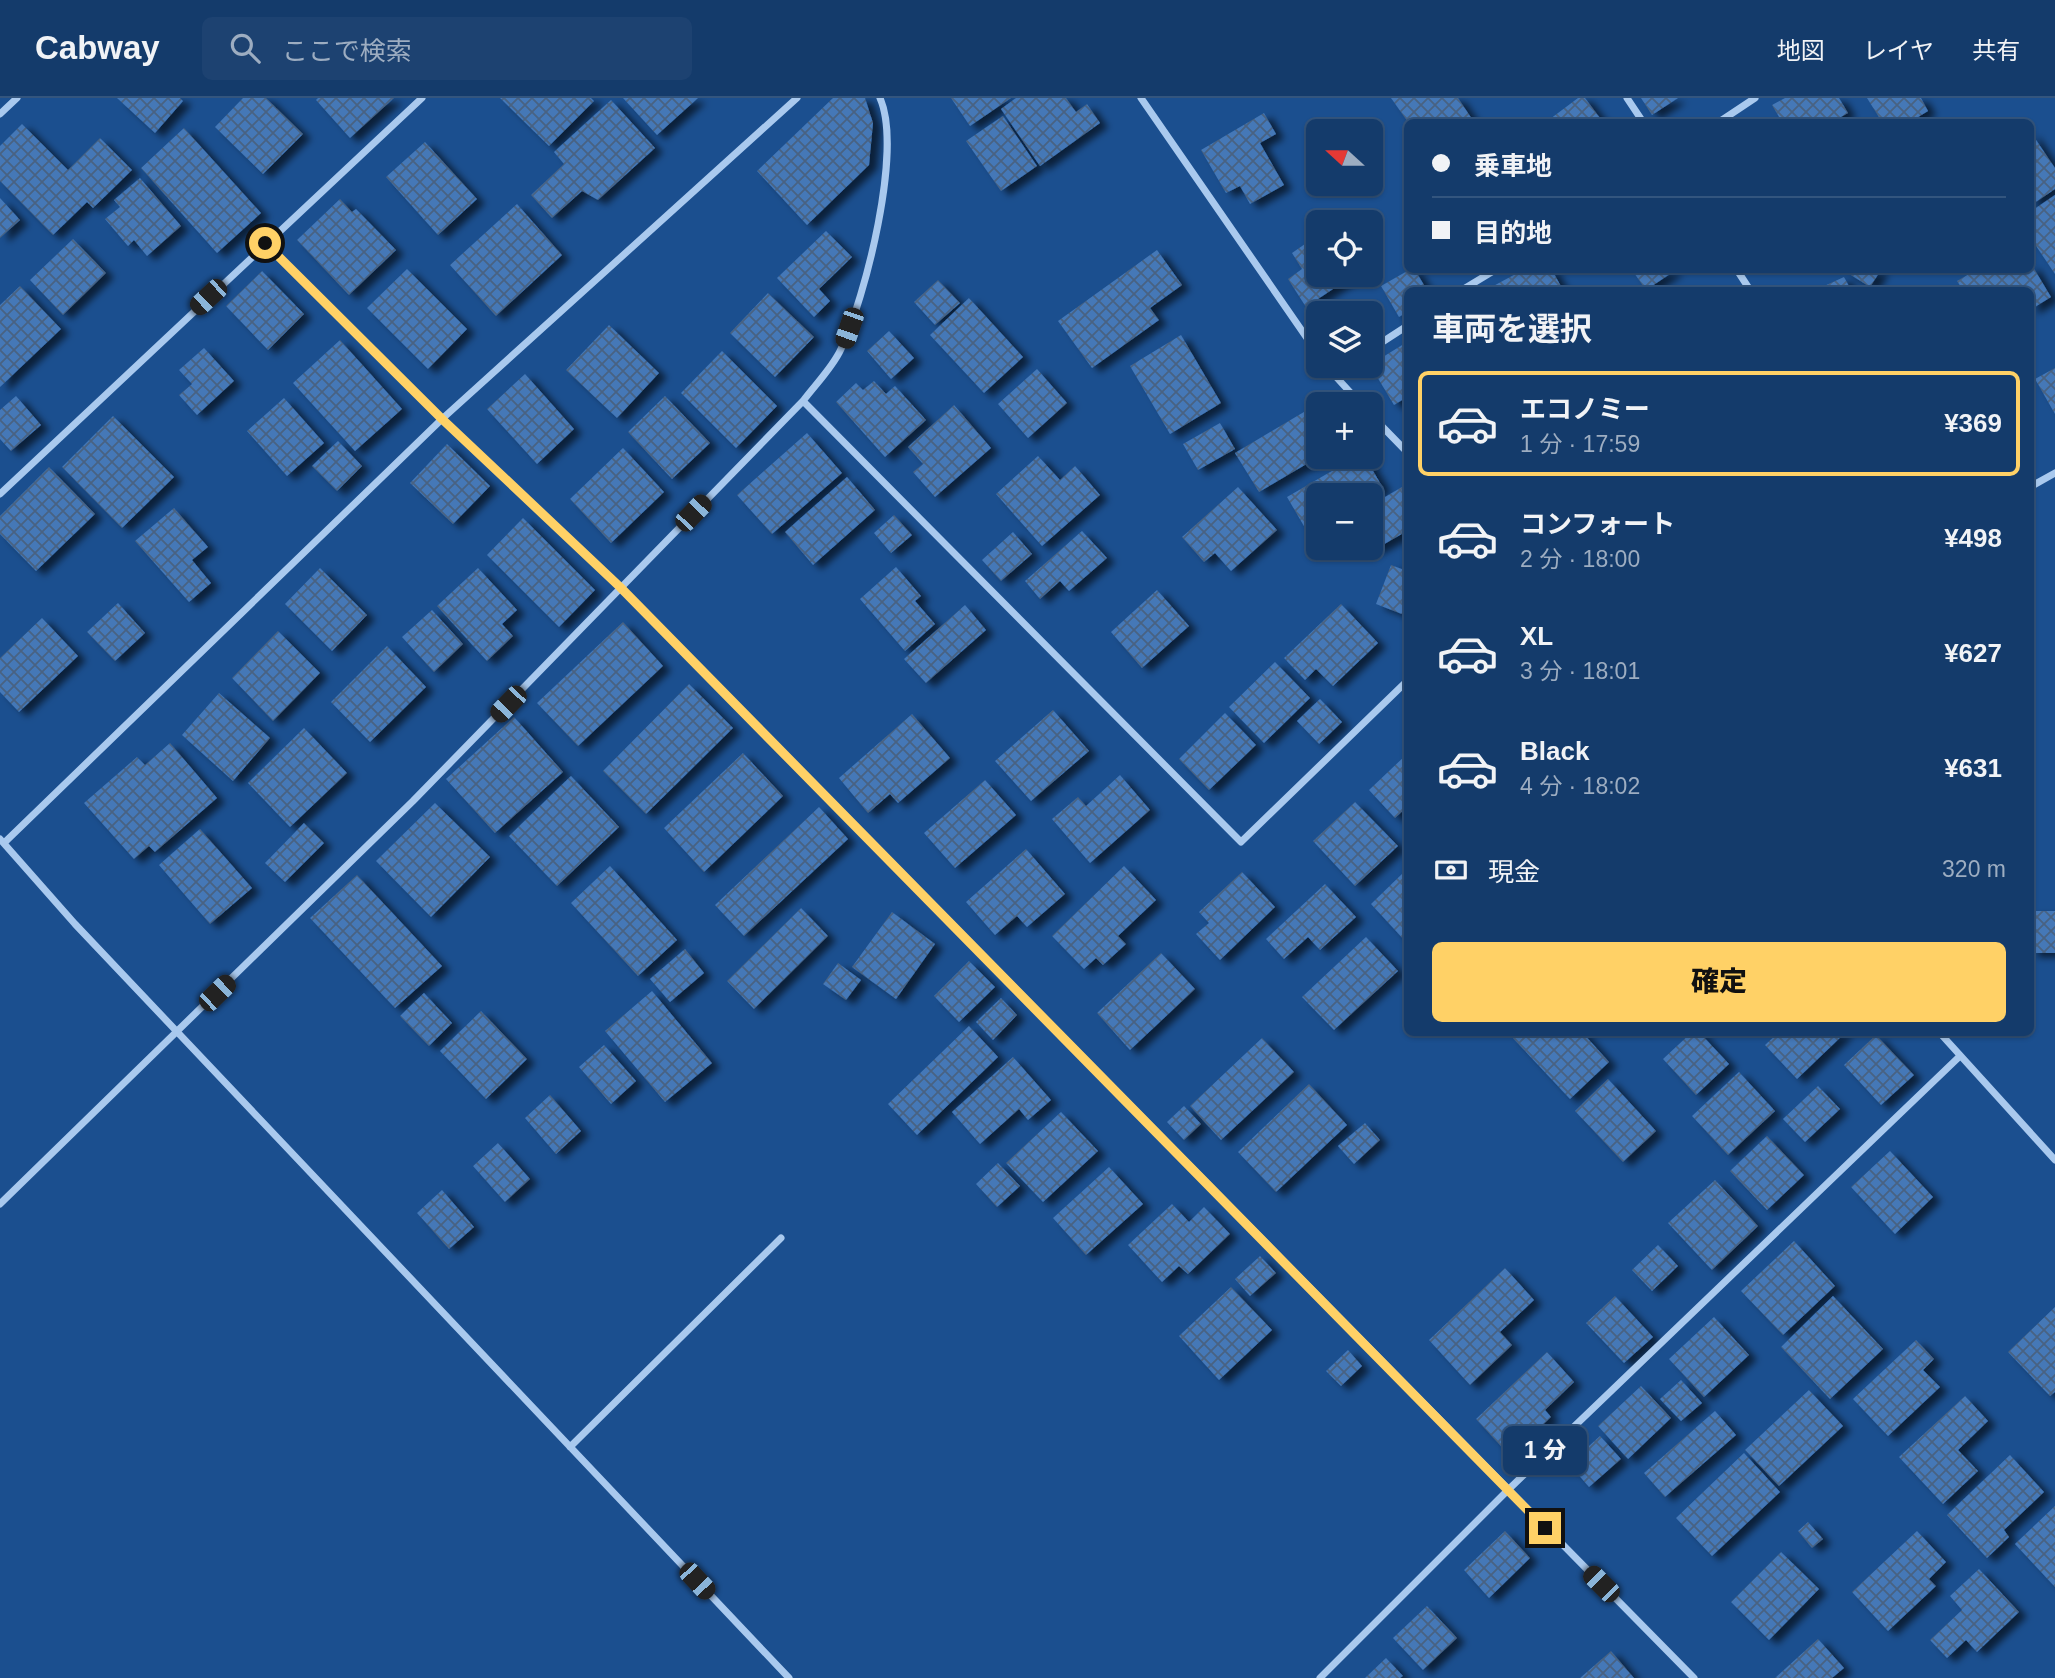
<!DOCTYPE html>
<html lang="ja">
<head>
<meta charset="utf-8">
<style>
  body { margin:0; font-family:Arial,"Noto Sans JP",sans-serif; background:#1d4271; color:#f1f3f6; height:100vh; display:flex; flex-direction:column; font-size:26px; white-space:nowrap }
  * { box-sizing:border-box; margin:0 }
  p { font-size:23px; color:#9dadc1 }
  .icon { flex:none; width:38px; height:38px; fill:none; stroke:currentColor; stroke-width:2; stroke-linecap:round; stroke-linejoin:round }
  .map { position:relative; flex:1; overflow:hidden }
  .details { position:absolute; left:1404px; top:189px; width:630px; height:749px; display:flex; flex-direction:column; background:#143b6b; border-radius:10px; box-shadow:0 2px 5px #0004,0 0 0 2px #33557e }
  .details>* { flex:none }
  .top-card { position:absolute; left:1404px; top:21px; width:630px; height:154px; border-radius:10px; box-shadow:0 2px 5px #0004,0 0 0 2px #33557e; display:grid; align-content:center; height:154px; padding:0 28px; background:#143b6b }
  .needle { width:46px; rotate:291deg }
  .fabs { position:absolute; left:1306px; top:21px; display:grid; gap:14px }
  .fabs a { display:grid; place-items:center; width:77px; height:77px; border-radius:10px; background:#143b6b; box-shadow:0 2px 5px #0004,0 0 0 2px #33557e; font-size:35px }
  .end { position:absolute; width:32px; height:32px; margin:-16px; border:9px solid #ffd166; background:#111; box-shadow:0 0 0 4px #111 }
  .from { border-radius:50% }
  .bubble { position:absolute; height:49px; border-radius:10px; background:#143b6b; box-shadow:0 2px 5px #0004,0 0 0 2px #33557e; font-size:23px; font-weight:800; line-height:49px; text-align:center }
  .car { position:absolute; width:21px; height:42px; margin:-21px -10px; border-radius:9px; box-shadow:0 0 5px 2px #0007; background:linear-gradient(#222 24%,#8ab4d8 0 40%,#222 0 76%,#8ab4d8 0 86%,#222 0) }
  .top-card b { display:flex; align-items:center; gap:24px; height:66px; font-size:26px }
  .top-card b+b { border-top:2px solid #33557e }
  .top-card i { width:18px; height:18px; background:#f1f3f6 }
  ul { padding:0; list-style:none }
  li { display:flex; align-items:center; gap:21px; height:105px; margin:0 14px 10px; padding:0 14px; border:4px solid transparent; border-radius:10px }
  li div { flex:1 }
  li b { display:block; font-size:26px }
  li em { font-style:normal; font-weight:800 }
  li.active { border-color:#ffd166 }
  li>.icon { width:63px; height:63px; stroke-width:1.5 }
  h2 { padding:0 28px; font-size:32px; line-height:84px }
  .pay { display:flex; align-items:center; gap:18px; height:77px; padding:0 28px; font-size:26px }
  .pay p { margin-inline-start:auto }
  .action { display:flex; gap:14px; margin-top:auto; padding:14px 28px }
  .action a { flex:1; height:80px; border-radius:10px; background:#ffd166; color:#111; font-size:28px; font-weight:800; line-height:80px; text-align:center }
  header { display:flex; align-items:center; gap:42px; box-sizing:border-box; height:98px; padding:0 35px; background:#143b6b; border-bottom:2px solid #33557e }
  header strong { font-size:33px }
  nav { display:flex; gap:38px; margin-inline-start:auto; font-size:24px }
  .search { width:490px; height:63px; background:#1d4271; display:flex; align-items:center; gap:18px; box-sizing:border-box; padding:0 24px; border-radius:10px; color:#9dadc1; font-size:26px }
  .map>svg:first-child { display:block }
</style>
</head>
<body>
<header>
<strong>Cabway</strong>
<div class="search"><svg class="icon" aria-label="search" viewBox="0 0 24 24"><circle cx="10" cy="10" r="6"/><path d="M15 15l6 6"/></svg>ここで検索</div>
<nav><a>地図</a><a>レイヤ</a><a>共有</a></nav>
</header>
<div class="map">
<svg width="2055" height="1580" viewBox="0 0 2055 1580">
  <defs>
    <pattern id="building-cross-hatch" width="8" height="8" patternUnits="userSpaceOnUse" patternTransform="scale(1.75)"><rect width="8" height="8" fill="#4478b7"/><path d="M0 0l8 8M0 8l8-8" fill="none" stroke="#486282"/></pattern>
    <filter id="shadow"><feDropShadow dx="8" dy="4.5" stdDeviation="3.5" flood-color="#0009"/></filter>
  </defs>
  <rect width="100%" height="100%" fill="#1b4f8f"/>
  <path fill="url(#building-cross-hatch)" filter="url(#shadow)" d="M117 0H180L183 3 155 35Z
    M243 0H266L303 36 263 76 215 29Z
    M318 0H394L350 40 316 2Z
    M500 0H591L594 3 549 48Z
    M623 0H698L657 37Z
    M833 0H865L873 25 869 67 807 127 757 73Z
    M951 0H1011L970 28Z
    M1016 0H1066L1076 14 1087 6 1100 25 1040 68 1001 11Z
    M1391 0H1458L1474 24H1408Z
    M1578 0H1585L1603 24H1546Z
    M1641 0H1678L1652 17Z
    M1785 0H1839L1848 15 1832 24H1782L1772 7Z
    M1867 0H1921L1928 13 1910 24H1882Z
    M611 2 655 50 598 102 582 93 552 120 531 97 564 66 554 54Z
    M1264 15 1276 36 1260 45 1284 87 1250 106 1240 88 1226 95 1201 52Z
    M1003 18 1037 68 1001 93 966 43Z
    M22 26 68 72 100 40 132 72 93 110 87 104 53 137 0 83V48Z
    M184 30 261 115 217 155 141 70Z
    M2030 33 2055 70V91L2030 108Z
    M425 44 477 101 438 137 386 79Z
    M140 80 181 128 147 158 134 142 128 148 105 121 120 109 114 102Z
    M2055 97V176L2030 139V114Z
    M0 100 20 122 0 140Z
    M340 101 352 114 356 111 396 152 349 197 297 142Z
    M517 106 562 157 496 218 450 167Z
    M826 133 852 159 819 191 830 203 814 219 777 180Z
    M1318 137V177H1354L1306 209 1288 181 1302 171 1292 155Z
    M73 141 106 175 63 217 30 182Z
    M1157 152 1182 187 1150 210 1159 222 1092 270 1058 223Z
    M2030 164 2051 199 2030 212V192H1963L1957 183 1976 172H2030Z
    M407 171 467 231 428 271 367 210Z
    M1409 172H1415L1427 192H1407V214L1399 219 1381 188Z
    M1523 172H1552L1563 192H1486Z
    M1632 172H1676L1646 192Z
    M1843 172H1881L1870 189Z
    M262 173 304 216 268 252 226 208Z
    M1844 179 1851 192H1824L1822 189Z
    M938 182 960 205 935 227 914 204Z
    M20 188 61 231 0 289V207Z
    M768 195 814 239 775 279 730 235Z
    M969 200 1023 259 984 295 930 237Z
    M609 227 659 275 617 320 566 272Z
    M889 233 914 260 891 281 867 253Z
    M1181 237 1221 305 1170 336 1130 268Z
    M340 242 402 311 355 353 293 285Z
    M1407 244V299L1394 307 1370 267Z
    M204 250 234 283 197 317 179 297 192 286 179 272Z
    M722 253 777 308 736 350 681 295Z
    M2055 270V316L2035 281Z
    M1037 271 1067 305 1028 340 998 306Z
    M525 276 574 331 537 366 487 311Z
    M874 283 886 296 895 288 926 322 885 359 836 304 856 285 863 292Z
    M16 298 41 327 11 353 0 341V312Z
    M665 298 710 345 672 381 628 334Z
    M284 300 324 345 287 378 247 333Z
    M954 307 991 350 935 399 913 374 923 366 908 349Z
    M1309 311 1318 327V338L1306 345 1315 361 1259 394 1235 355Z
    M113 318 174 379 122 430 62 369Z
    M1220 325 1235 351 1198 372 1183 346Z
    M807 335 842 375 772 436 737 397Z
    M338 343 362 368 337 393 312 368Z
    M447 346 490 388 453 426 410 385Z
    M623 350 664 394 611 445 570 401Z
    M1038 358 1060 382 1075 368 1100 397 1042 448 996 396Z
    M1356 359H1365L1383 390 1371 397H1318V429L1308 435 1287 399Z
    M49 369 95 416 36 473 0 436V418Z
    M847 379 875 412 813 467 785 434Z
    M1407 386V433L1374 452 1370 446V408Z
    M1238 389 1277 432 1231 473 1215 455 1204 464 1182 439Z
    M174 410 208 449 192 462 211 485 189 504 135 443Z
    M894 417 912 437 891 455 874 435Z
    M523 420 595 492 559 529 487 457Z
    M1082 433 1107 460 1069 493 1060 483 1040 501 1025 483Z
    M1013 434 1032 456 1001 483 982 462Z
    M1391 467 1407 473V518L1376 506Z
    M896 469 921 498 915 503 935 526 905 553 860 501Z
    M320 470 367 517 332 553 285 506Z
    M478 470 517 512 502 526 513 538 487 563 437 508Z
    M1157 492 1189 528 1142 570 1111 534Z
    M118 505 145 535 115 563 87 534Z
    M1341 506 1378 545 1333 588 1316 571 1305 582 1284 560Z
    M965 507 986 532 926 585 904 561Z
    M432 512 463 546 434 574 402 539Z
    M42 520 78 558 19 614 0 594V560Z
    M623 524 663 568 578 648 537 605Z
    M278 533 320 575 273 623 232 580Z
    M387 548 426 589 370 644 331 604Z
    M1275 564 1310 600 1264 645 1229 609Z
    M689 586 733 630 646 716 603 673Z
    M219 595 270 640 233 683 182 637Z
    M1320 601 1342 624 1319 646 1297 623Z
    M1053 612 1089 653 1031 703 995 663Z
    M1225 615 1256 647 1209 692 1179 661Z
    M912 616 950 660 898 705 890 696 868 715 839 680Z
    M514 619 563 674 495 735 446 681Z
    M304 630 347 675 290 729 248 685Z
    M170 645 217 700 155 754 149 748 134 761 84 705 137 659 145 667Z
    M743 655 783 698 704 774 664 730Z
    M1407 656V709L1395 720 1369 692Z
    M1120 677 1150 712 1090 765 1052 721 1078 699 1086 708Z
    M571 678 619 729 557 788 509 738Z
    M985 682 1016 717 955 770 924 735Z
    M1355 704 1398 748 1355 788 1313 743Z
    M435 705 490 759 431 819 376 763Z
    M819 709 848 741 744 838 715 807Z
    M304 725 324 745 285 784 265 765Z
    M200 731 252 790 210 826 159 767Z
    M1026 751 1065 796 1027 829 1017 818 995 837 966 804Z
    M610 768 677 842 638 878 571 805Z
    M1124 768 1156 802 1118 838 1126 846 1103 867 1096 860 1084 871 1052 838Z
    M1242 774 1275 809 1220 862 1196 836 1209 825 1199 814Z
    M1403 775 1407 780V845L1371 806Z
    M357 777 442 868 395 910 310 820Z
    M1325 786 1356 819 1320 852 1308 839 1284 861 1266 841Z
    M801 810 828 838 754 911 727 883Z
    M2030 813H2055V855H2030Z
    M892 814 935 846 896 901 852 869Z
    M1366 839 1398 873 1334 932 1302 899Z
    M685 851 704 875 670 904 650 881Z
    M1161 855 1195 891 1130 952 1097 915Z
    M969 863 995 889 959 924 934 898Z
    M838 865 861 882 846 902 823 886Z
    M652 893 712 965 665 1004 605 933Z
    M424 895 452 925 429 948 400 918Z
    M1001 900 1017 917 993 942 976 924Z
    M481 913 527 961 486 1001 440 953Z
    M969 928 998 959 917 1037 888 1006Z
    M1513 934H1582L1609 964 1570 1001 1510 937Z
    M1692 934H1699L1729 966 1696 997 1663 961Z
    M1779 934H1846L1797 981 1765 947Z
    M1876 937 1914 977 1881 1007 1844 967Z
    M1262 940 1294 974 1221 1042 1190 1008Z
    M604 947 636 983 611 1006 579 969Z
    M1013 959 1051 1002 1028 1022 1019 1011 980 1046 952 1014Z
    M1739 974 1775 1013 1728 1057 1692 1018Z
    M1608 981 1656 1033 1623 1064 1575 1013Z
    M1309 986 1347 1027 1276 1094 1238 1054Z
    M1818 988 1840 1011 1805 1044 1783 1021Z
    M550 997 581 1033 556 1056 525 1020Z
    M1184 1008 1201 1026 1184 1042 1167 1024Z
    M1061 1014 1098 1053 1043 1104 1006 1065Z
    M1365 1025 1380 1042 1354 1066 1338 1048Z
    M1767 1038 1804 1077 1767 1112 1730 1073Z
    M498 1045 530 1081 505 1104 473 1068Z
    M1890 1053 1933 1099 1895 1136 1851 1089Z
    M998 1065 1020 1088 997 1109 976 1086Z
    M1109 1069 1143 1106 1086 1157 1053 1120Z
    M1715 1082 1758 1128 1712 1172 1668 1125Z
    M442 1092 474 1129 449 1151 417 1115Z
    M1172 1106 1189 1124 1204 1109 1230 1136 1188 1176 1179 1168 1162 1184 1128 1147Z
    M1794 1143 1835 1188 1783 1237 1741 1193Z
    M1658 1147 1678 1168 1652 1193 1632 1172Z
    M1260 1158 1276 1175 1250 1198 1235 1181Z
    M1505 1170 1534 1202 1500 1234 1512 1247 1470 1287 1429 1242Z
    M1231 1189 1272 1232 1219 1282 1179 1238Z
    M1615 1198 1653 1239 1624 1265 1586 1225Z
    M1833 1198 1883 1251 1830 1301 1781 1249Z
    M2055 1209V1294L2050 1298 2008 1254Z
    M1714 1219 1749 1257 1704 1299 1669 1261Z
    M1916 1242 1934 1261 1923 1272 1940 1289 1888 1338 1853 1301Z
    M1348 1252 1362 1268 1341 1288 1326 1273Z
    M1547 1254 1574 1284 1545 1312 1551 1319 1510 1358 1476 1321Z
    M1681 1282 1702 1305 1681 1323 1660 1301Z
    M1641 1288 1671 1320 1628 1361 1598 1328Z
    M1809 1292 1843 1328 1779 1388 1745 1352Z
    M1965 1298 1988 1323 1958 1352 1978 1373 1943 1406 1899 1359Z
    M1715 1313 1736 1337 1665 1399 1644 1375Z
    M1600 1338 1621 1361 1589 1389 1569 1366Z
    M1744 1355 1780 1394 1712 1458 1676 1420Z
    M2010 1357 2044 1394 2004 1432 2009 1439 1987 1460 1947 1417Z
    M2055 1408V1489L2015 1446Z
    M1808 1424 1823 1441 1812 1450 1798 1433Z
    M1505 1433 1530 1460 1489 1500 1464 1472Z
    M1917 1433 1946 1464 1929 1481 1936 1488 1888 1533 1852 1494Z
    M1781 1454 1819 1491 1769 1542 1731 1504Z
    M1979 1471 2019 1514 1977 1554 1966 1542 1947 1560 1930 1542 1962 1512 1950 1498Z
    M1427 1508 1457 1540 1423 1572 1393 1540Z
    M1818 1541 1844 1570 1832 1580H1775Z
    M1611 1553 1634 1580H1580Z
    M1386 1560 1403 1578 1400 1580H1365Z"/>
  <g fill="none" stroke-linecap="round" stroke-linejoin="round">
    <path stroke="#a9c9ee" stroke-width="7" d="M1141 0 1318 256
      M1627 0 1643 24
      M0 16 17 0
      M1719 24 1755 0
      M265 145 442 321 620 489 1694 1580
      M1737 172 1750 192
      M1462 192 1495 172
      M1370 252 1407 228
      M1326 268 1361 306
      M1332 277 1346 268
      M803 303 1241 744 1407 583
      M1370 316 1407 354
      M2030 389 2055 375
      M0 396 422 0
      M0 741 75 826 789 1580
      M4 745 442 321 797 0
      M1939 934 2055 1062
      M0 1106 413 703 803 303C815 287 833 269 841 251 865 200 903 52 880 0
      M570 1349 781 1140
      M1320 1580 1508 1392 1960 958"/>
  </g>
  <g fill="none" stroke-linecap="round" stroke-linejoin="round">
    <path stroke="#ffd166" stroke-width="9" d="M265 145 442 321 620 489 1545 1430"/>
  </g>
</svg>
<div class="fabs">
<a><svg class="needle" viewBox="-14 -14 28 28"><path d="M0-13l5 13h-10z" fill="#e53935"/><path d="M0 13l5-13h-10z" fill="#9dadc1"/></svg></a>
<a><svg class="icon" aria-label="locate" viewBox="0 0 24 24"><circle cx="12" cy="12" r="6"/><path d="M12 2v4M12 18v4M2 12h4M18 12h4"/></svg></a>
<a><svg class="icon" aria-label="layers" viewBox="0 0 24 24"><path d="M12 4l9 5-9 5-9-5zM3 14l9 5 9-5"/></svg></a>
<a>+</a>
<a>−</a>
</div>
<i class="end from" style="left:265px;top:145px"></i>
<i class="end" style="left:1545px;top:1430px"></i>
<div class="bubble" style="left:1503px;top:1328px;width:84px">1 分</div>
<i class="car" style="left:208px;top:199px;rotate:227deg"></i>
<i class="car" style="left:849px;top:230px;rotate:199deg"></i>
<i class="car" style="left:693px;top:415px;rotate:44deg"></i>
<i class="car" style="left:508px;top:606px;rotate:224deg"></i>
<i class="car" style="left:217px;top:895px;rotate:46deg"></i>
<i class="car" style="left:697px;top:1483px;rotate:137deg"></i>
<i class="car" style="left:1601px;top:1486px;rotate:315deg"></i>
<div class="top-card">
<b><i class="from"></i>乗車地</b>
<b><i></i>目的地</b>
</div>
<section class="details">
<h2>車両を選択</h2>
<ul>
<li class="active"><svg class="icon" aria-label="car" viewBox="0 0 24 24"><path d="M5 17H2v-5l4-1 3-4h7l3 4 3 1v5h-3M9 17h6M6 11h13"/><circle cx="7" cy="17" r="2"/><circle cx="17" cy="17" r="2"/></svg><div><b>エコノミー</b><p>1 分 · 17:59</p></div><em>¥369</em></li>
<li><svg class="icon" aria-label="car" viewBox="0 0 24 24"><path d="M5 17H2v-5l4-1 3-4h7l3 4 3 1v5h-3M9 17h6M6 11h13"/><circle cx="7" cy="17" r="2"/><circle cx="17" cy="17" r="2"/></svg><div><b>コンフォート</b><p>2 分 · 18:00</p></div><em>¥498</em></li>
<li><svg class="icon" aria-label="car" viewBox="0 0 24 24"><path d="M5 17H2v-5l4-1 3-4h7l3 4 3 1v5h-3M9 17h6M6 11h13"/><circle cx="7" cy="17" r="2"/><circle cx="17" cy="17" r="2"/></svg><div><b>XL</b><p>3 分 · 18:01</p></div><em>¥627</em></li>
<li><svg class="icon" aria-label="car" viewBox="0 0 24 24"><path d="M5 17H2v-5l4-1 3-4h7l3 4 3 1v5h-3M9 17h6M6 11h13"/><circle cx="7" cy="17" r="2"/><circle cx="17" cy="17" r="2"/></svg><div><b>Black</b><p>4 分 · 18:02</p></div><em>¥631</em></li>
</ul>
<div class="pay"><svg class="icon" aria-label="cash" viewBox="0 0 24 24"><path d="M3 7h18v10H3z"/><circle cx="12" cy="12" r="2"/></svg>現金<p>320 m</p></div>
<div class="action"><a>確定</a></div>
</section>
</div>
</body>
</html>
